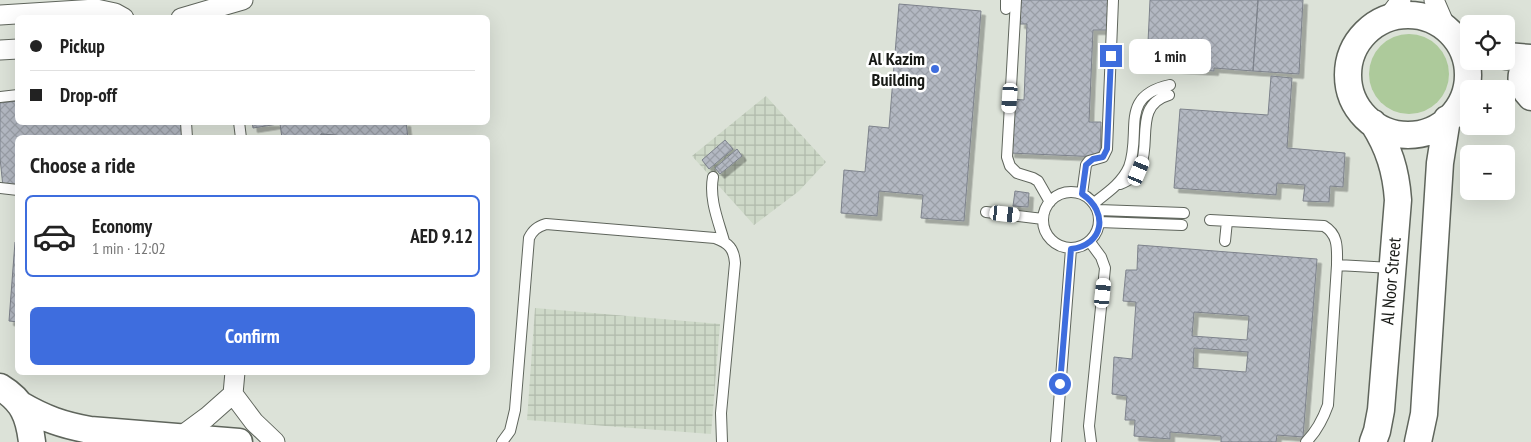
<!DOCTYPE html>
<html lang="en">
<head>
<meta charset="utf-8">
<style>
  body { margin:0; font-family:"PT Sans Narrow",sans-serif; background:#f2f2f2; color:#222; height:100vh; display:flex; flex-direction:column; font-size:19px; white-space:nowrap }
  * { box-sizing:border-box; margin:0 }
  p { font-size:16px; color:#767676 }
  .icon { flex:none; width:28px; height:28px; fill:none; stroke:currentColor; stroke-width:2; stroke-linecap:round; stroke-linejoin:round }
  .map { position:relative; flex:1; overflow:hidden }
  .panel { position:absolute; left:15px; top:135px; width:475px; height:240px; display:flex; flex-direction:column; background:#fff; border-radius:8px; box-shadow:0 5px 20px #0002 }
  .panel>* { flex:none }
  .top-card { position:absolute; left:15px; top:15px; width:475px; height:110px; border-radius:8px; box-shadow:0 5px 20px #0002; display:grid; align-content:center; height:110px; padding:0 15px; background:#fff }
  .tools { position:absolute; left:1460px; top:15px; display:grid; gap:10px }
  .tools a { display:grid; place-items:center; width:55px; height:55px; border-radius:8px; background:#fff; box-shadow:0 5px 20px #0002; font-size:25px }
  .end { position:absolute; width:22px; height:22px; margin:-11px; border:6px solid #3e6dde; background:#fff; box-shadow:0 0 0 2px #fff }
  .from { border-radius:50% }
  .bubble { position:absolute; height:35px; border-radius:8px; background:#fff; box-shadow:0 5px 20px #0002; font-size:16px; font-weight:700; line-height:35px; text-align:center }
  .car { position:absolute; width:15px; height:30px; margin:-15px -8px; border-radius:6px; box-shadow:0 0 4px 1px #0007; background:linear-gradient(#fff 24%,#345 0 40%,#fff 0 76%,#345 0 86%,#fff 0) }
  .top-card b { display:flex; align-items:center; gap:18px; height:48px; font-size:19px }
  .top-card b+b { border-top:1px solid #e0e0e0 }
  .top-card i { width:12px; height:12px; background:#222 }
  ul { padding:0; list-style:none }
  li { display:flex; align-items:center; gap:15px; height:82px; margin:0 10px 8px; padding:0 5px; border:2px solid #e0e0e0; border-radius:8px }
  li div { flex:1 }
  li b { display:block; font-size:19px }
  li em { font-style:normal; font-weight:700 }
  li.selected { border-color:#3e6dde }
  li>.icon { width:45px; height:45px; stroke-width:1.5 }
  h2 { padding:0 15px; font-size:22px; line-height:60px }
  .cta { display:flex; gap:10px; margin-top:auto; padding:10px 15px }
  .cta a { flex:1; height:58px; border-radius:8px; background:#3e6dde; color:#fff; font-size:20px; font-weight:700; line-height:58px; text-align:center }
  .map>svg:first-child { display:block }
</style>
</head>
<body>
<div class="map">
<svg width="1531" height="442" viewBox="0 0 1531 442">
  <defs>
    <pattern id="industrial-grid" width="8" height="8" patternUnits="userSpaceOnUse" patternTransform="scale(1.25)"><rect width="8" height="8" fill="#ced9c8"/><path d="M0 4h8M4 0v8" fill="none" stroke="#b0baab"/></pattern>
    <pattern id="building-cross-hatch" width="8" height="8" patternUnits="userSpaceOnUse" patternTransform="scale(1.25)"><rect width="8" height="8" fill="#b3b8c2"/><path d="M0 0l8 8M0 8l8-8" fill="none" stroke="#999ea6"/></pattern>
    <filter id="shadow"><feDropShadow dx="4.5" dy="4.5" stdDeviation="0" flood-color="#0004"/></filter>
  </defs>
  <rect width="100%" height="100%" fill="#dce2d8"/>
  <path fill="url(#industrial-grid)" d="M766 96 826 162 799 191 754 225 692 156Z
    M535 308 720 324 711 434 527 420Z"/>
  <path fill="#adca9b" d="M1369 74a40 40 0 1 1 80 0a40 40 0 1 1-80 0Z"/>
  <path fill="url(#building-cross-hatch)" stroke="#7d828b" fill-rule="evenodd" filter="url(#shadow)" d="M1021 0H1110L1109 30H1093L1089 122H1101L1100 157 1010 153 1012 99 1024 100 1027 24H1020Z
    M1150 0H1258L1253 71 1214 68V71L1166 68 1167 44 1148 42Z
    M1258 0H1303L1299 74 1253 71Z
    M899 4 981 11 964 221 921 218 923 195 879 191 877 216 841 213 844 170 865 172 869 126 889 128Z
    M1271 76 1292 78 1287 148 1345 153 1343 187 1330 186 1329 202 1303 201 1305 185 1277 183 1276 195 1174 188 1180 109 1268 115Z
    M18 101V122H182L183 138H18V185L3 187 0 158V103Z
    M252 122H291L253 128Z
    M291 122H406L408 138H368L321 134V138H282L280 124Z
    M321 134 368 138H321Z
    M725 140 733 149 709 169 702 160Z
    M737 149 742 156 720 174 715 168Z
    M1015 191 1029 193 1028 207 1013 206Z
    M15 242H18V322L9 321Z
    M1138 245 1317 259 1303 437 1277 435 1276 442H1221V436L1170 432V439L1134 436 1135 420H1125L1127 396 1112 394 1114 357 1132 359 1136 302 1123 301 1126 270H1137ZM1194 312 1249 316 1247 340 1192 336ZM1194 348 1248 352 1246 372 1193 368Z"/>
  <g fill="none" stroke-linecap="round" stroke-linejoin="round">
    <defs>
      <path id="lane" d="M1016 0 1007 157 1010 166 1017 173 1033 178 1038 181 1050 202
        M1006 9V0
        M0 97 18 95
        M186 122 187 138
        M239 122 241 138
        M713 177C709 199 718 220 724 241
        M1120 184C1167 167 1123 108 1169 95
        M0 188 18 190
        M1043 220a28 28 0 1 1 56 0a28 28 0 1 1-56 0Z
        M1082 194 1086 165 1089 161 1103 157 1107 149 1113 0
        M1094 203C1107 193 1122 183 1129 167 1142 132 1118 96 1170 85
        M1098 210 1184 213
        M986 212 1043 219
        M1210 220 1324 226C1339 235 1337 249 1337 265L1328 405C1323 419 1317 431 1306 442
        M1099 222 1182 225
        M1225 241 1227 221
        M1090 242 1101 257 1105 268 1089 426 1091 442
        M1337 265 1392 268
        M502 442 510 431 515 410 529 238C533 230 537 227 546 224L715 238C729 243 734 249 735 263L721 413 722 442
        M1056 442 1071 249"/>
      <path id="street" d="M1434 0 1447 30
        M0 15 96 9 115 13 124 18
        M181 18 243 0
        M1387 19 1401 0
        M0 50 18 49
        M233 394 254 422 275 442
        M180 437 207 417 233 394 235 372"/>
      <path id="secondary" d="M1348 75a60 60 0 1 1 120 0a60 60 0 1 1-120 0Z
        M1506 56 1531 58
        M1531 64C1516 72 1521 87 1531 97
        M0 387C23 401 29 416 32 442
        M21 405C45 419 63 425 90 430L239 442
        M1373 442 1377 431 1381 410 1398 200C1396 171 1389 148 1373 123
        M1418 442 1424 414 1440 163 1447 119"/>
    </defs>
    <use href="#lane" stroke="#5f655c" stroke-width="12"/>
    <use href="#street" stroke="#5f655c" stroke-width="21"/>
    <use href="#secondary" stroke="#5f655c" stroke-width="29"/>
    <use href="#lane" stroke="#fff" stroke-width="10"/>
    <use href="#street" stroke="#fff" stroke-width="19"/>
    <use href="#secondary" stroke="#fff" stroke-width="26"/>
  </g>
  <g fill="none" stroke-linecap="round" stroke-linejoin="round">
    <path stroke="#3e6dde" stroke-width="6" d="M1060 384 1071 249C1104 245 1109 212 1082 194L1086 165 1093 159 1103 157 1107 149 1111 56"/>
  </g>
  <circle fill="#3e6dde" stroke="#fff" stroke-width="2" cx="935" cy="69" r="5"/>
  <g text-anchor="middle" stroke-width="5" stroke-linejoin="round" paint-order="stroke">
    <g font-size="18" font-weight="bold" fill="#171915" stroke="#fff" text-anchor="end">
      <text x="925" y="65">Al Kazim<tspan x="925" dy="21">Building</tspan></text>
    </g>
    <g font-size="18" fill="#171915" stroke="#fff">
      <text transform="translate(1391 281) rotate(-85)" y="6">Al Noor Street</text>
    </g>
  </g>
</svg>
<div class="tools">
<a><svg class="icon" aria-label="locate" viewBox="0 0 24 24"><circle cx="12" cy="12" r="6"/><path d="M12 2v4M12 18v4M2 12h4M18 12h4"/></svg></a>
<a>+</a>
<a>−</a>
</div>
<i class="end from" style="left:1060px;top:384px"></i>
<i class="end" style="left:1111px;top:56px"></i>
<div class="bubble" style="left:1129px;top:39px;width:82px">1 min</div>
<i class="car" style="left:1010px;top:98px;rotate:184deg"></i>
<i class="car" style="left:1139px;top:171px;rotate:23deg"></i>
<i class="car" style="left:1005px;top:214px;rotate:96deg"></i>
<i class="car" style="left:1103px;top:293px;rotate:6deg"></i>
<div class="top-card">
<b><i class="from"></i>Pickup</b>
<b><i></i>Drop-off</b>
</div>
<section class="panel">
<h2>Choose a ride</h2>
<ul>
<li class="selected"><svg class="icon" aria-label="car" viewBox="0 0 24 24"><path d="M5 17H2v-5l4-1 3-4h7l3 4 3 1v5h-3M9 17h6M6 11h13"/><circle cx="7" cy="17" r="2"/><circle cx="17" cy="17" r="2"/></svg><div><b>Economy</b><p>1 min · 12:02</p></div><em>AED 9.12</em></li>
</ul>
<div class="cta"><a>Confirm</a></div>
</section>
</div>
</body>
</html>
